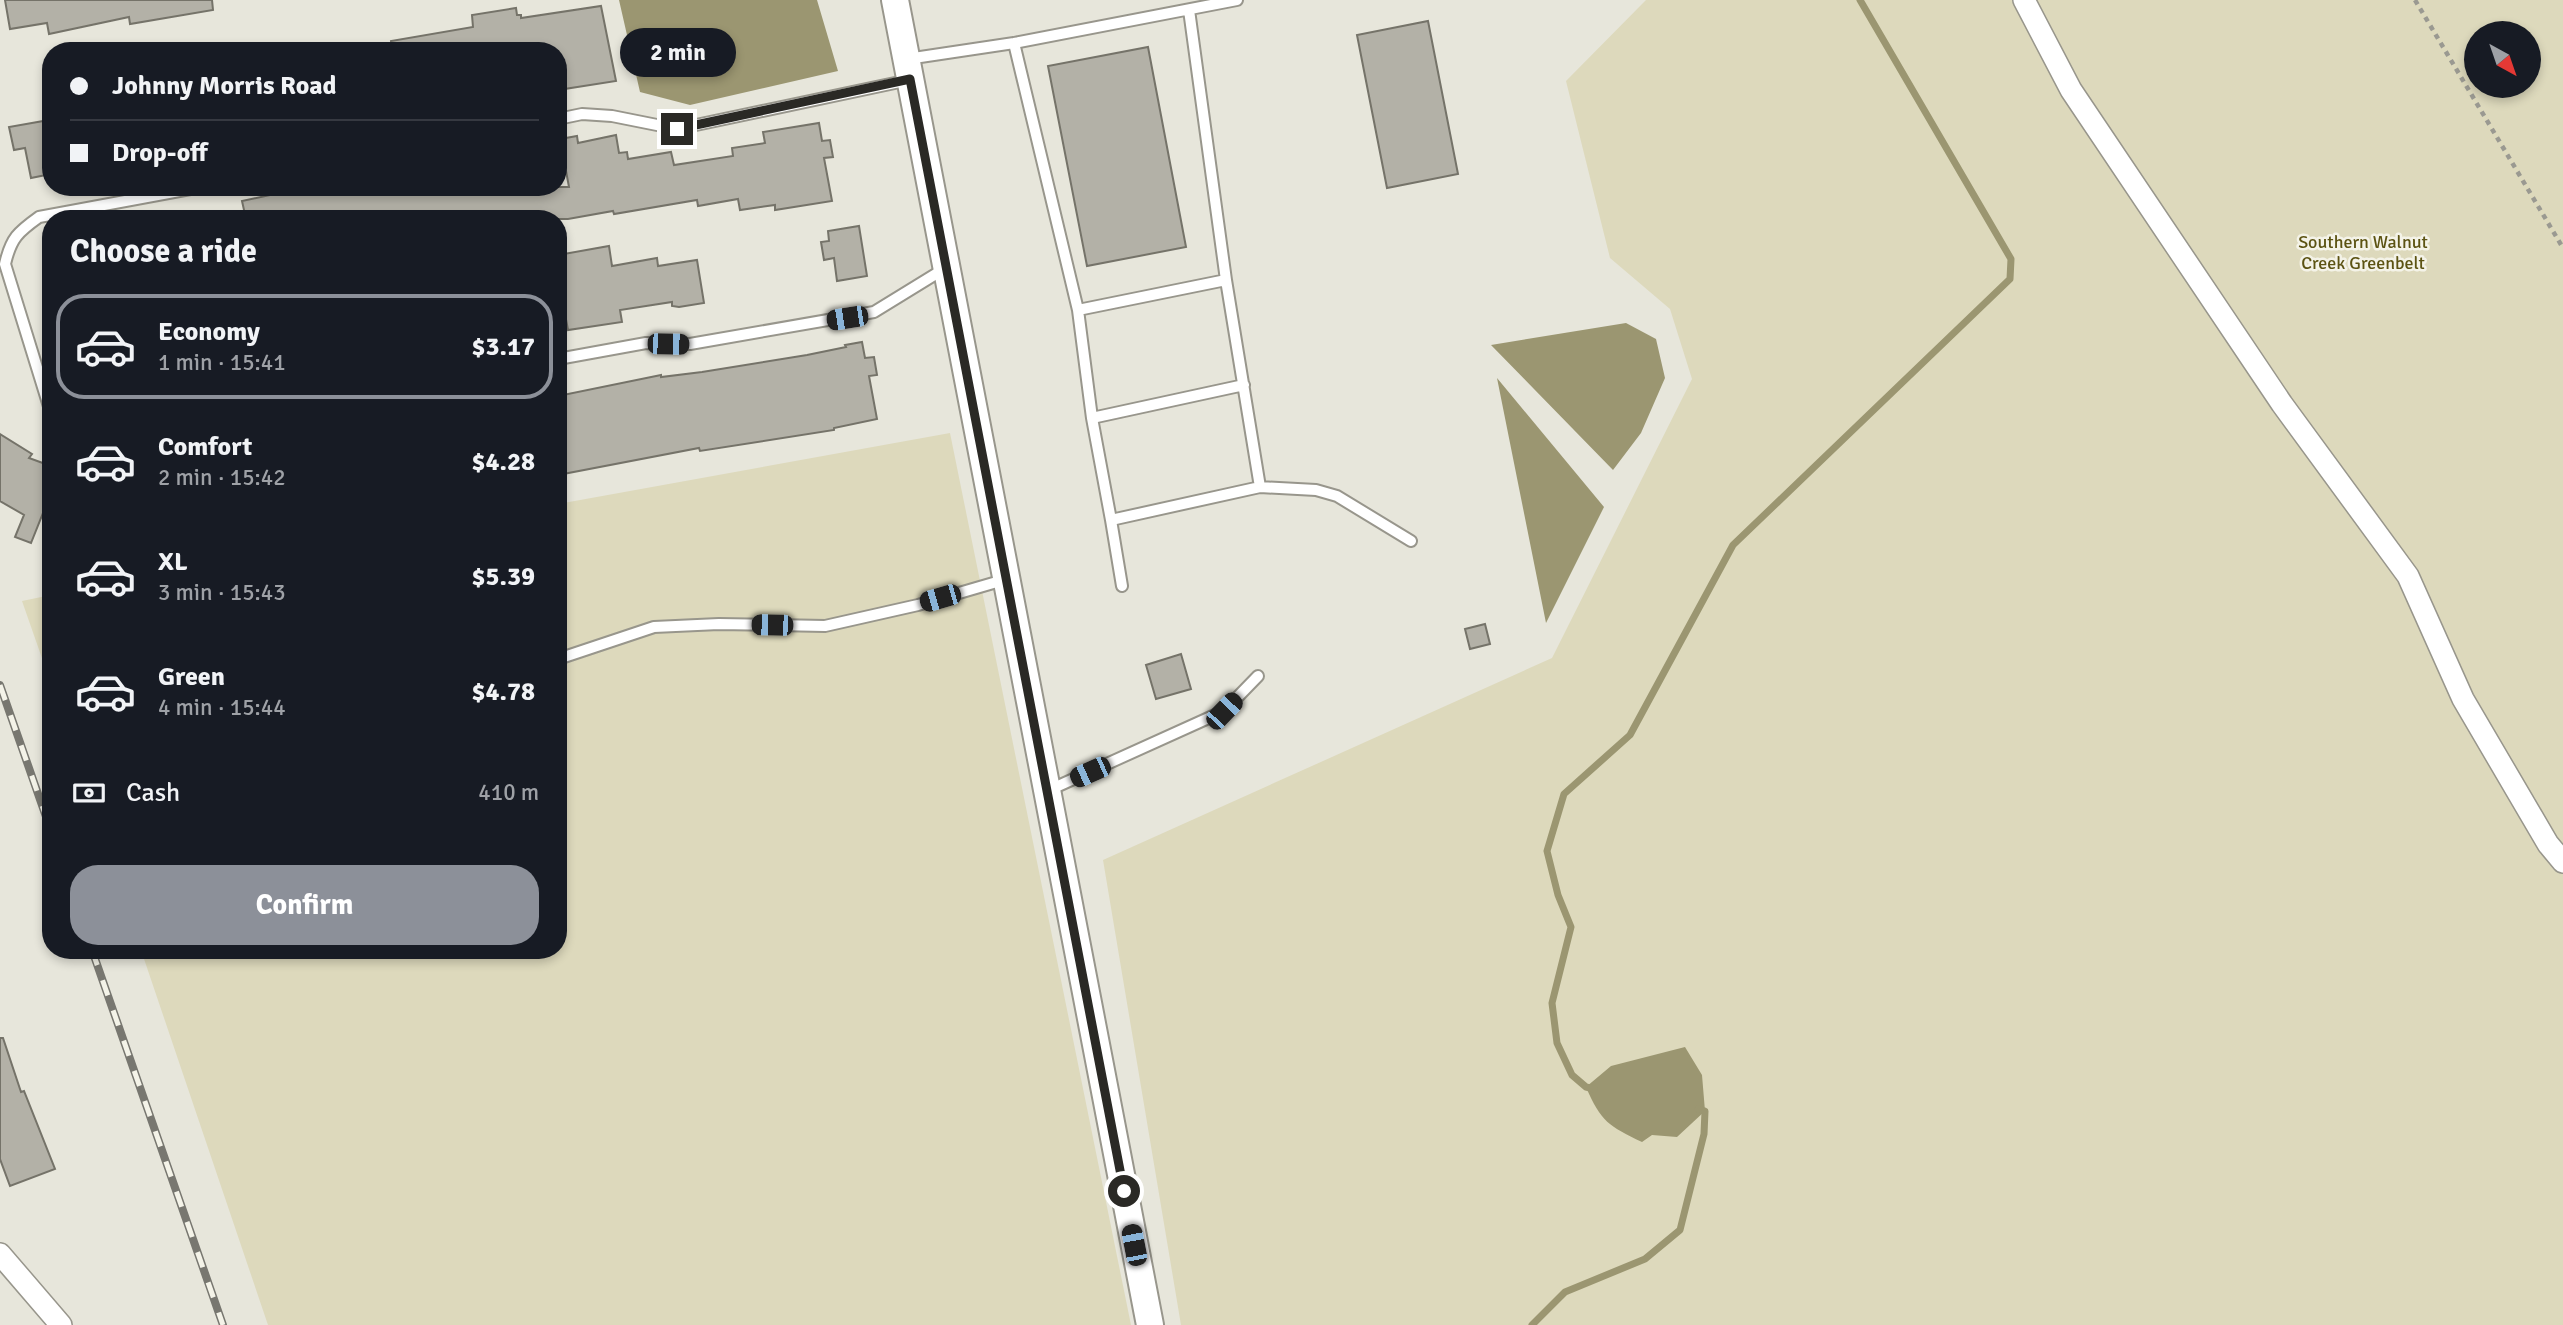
<!DOCTYPE html>
<html lang="en">
<head>
<meta charset="utf-8">
<style>
  body { margin:0; font-family:Signika,sans-serif; background:#242831; color:#f1f3f6; height:100vh; display:flex; flex-direction:column; font-size:26px; white-space:nowrap }
  * { box-sizing:border-box; margin:0 }
  p { font-size:23px; color:#9ea1a6 }
  .icon { flex:none; width:38px; height:38px; fill:none; stroke:currentColor; stroke-width:2; stroke-linecap:round; stroke-linejoin:round }
  .map { position:relative; flex:1; overflow:hidden }
  .details { position:absolute; left:42px; top:210px; width:525px; height:749px; display:flex; flex-direction:column; background:#171b24; border-radius:28px; box-shadow:0 4px 10px #0003 }
  .details>* { flex:none }
  .hud { position:absolute; left:42px; top:42px; width:525px; height:154px; border-radius:28px; box-shadow:0 4px 10px #0003; display:grid; align-content:center; height:154px; padding:0 28px; background:#171b24 }
  .needle { width:46px; rotate:140deg }
  .controls { position:absolute; left:2464px; top:21px; display:grid; gap:14px }
  .controls a { display:grid; place-items:center; width:77px; height:77px; border-radius:50%; background:#171b24; box-shadow:0 4px 10px #0003; font-size:35px }
  .end { position:absolute; width:32px; height:32px; margin:-16px; border:9px solid #2a2925; background:#fff; box-shadow:0 0 0 4px #fff }
  .from { border-radius:50% }
  .bubble { position:absolute; height:49px; border-radius:24px; background:#171b24; box-shadow:0 4px 10px #0003; font-size:23px; font-weight:700; line-height:49px; text-align:center }
  .car { position:absolute; width:21px; height:42px; margin:-21px -10px; border-radius:9px; box-shadow:0 0 5px 2px #0007; background:linear-gradient(#222 24%,#8ab4d8 0 40%,#222 0 76%,#8ab4d8 0 86%,#222 0) }
  .hud b { display:flex; align-items:center; gap:24px; height:66px; font-size:26px }
  .hud b+b { border-top:2px solid #363941 }
  .hud i { width:18px; height:18px; background:#f1f3f6 }
  ul { padding:0; list-style:none }
  li { display:flex; align-items:center; gap:21px; height:105px; margin:0 14px 10px; padding:0 14px; border:4px solid transparent; border-radius:28px }
  li div { flex:1 }
  li b { display:block; font-size:26px }
  li em { font-style:normal; font-weight:700 }
  li.current { border-color:#8c9099 }
  li>.icon { width:63px; height:63px; stroke-width:1.5 }
  h2 { padding:0 28px; font-size:32px; line-height:84px }
  .pay { display:flex; align-items:center; gap:18px; height:77px; padding:0 28px; font-size:26px }
  .pay p { margin-inline-start:auto }
  .action { display:flex; gap:14px; margin-top:auto; padding:14px 28px }
  .action a { flex:1; height:80px; border-radius:28px; background:#8c9099; color:#fff; font-size:28px; font-weight:700; line-height:80px; text-align:center }
  .map>svg:first-child { display:block }
</style>
</head>
<body>
<div class="map">
<svg width="2563" height="1325" viewBox="0 0 2563 1325">
  <rect width="100%" height="100%" fill="#e7e6db"/>
  <path fill="#ddd9bc" fill-rule="evenodd" d="M1646 0H2563V1325H1181L1103 860 1552 658 1692 379 1670 309 1610 258 1566 81ZM2476 33H2529V86H2476Z
    M950 433 1131 1325H268L141 950H558V504Z
    M51 595V684L22 601Z"/>
  <path fill="#9b9671" d="M619 0H817L838 71 690 105 640 92Z
    M1626 323 1656 339 1665 378 1641 433 1613 470 1491 345Z
    M1497 378 1604 507 1546 623Z
    M1685 1047 1702 1075 1705 1111 1677 1137 1652 1135 1642 1142C1609 1126 1601 1122 1586 1087L1611 1066Z"/>
  <g fill="none" stroke-linecap="round" stroke-linejoin="round">
    <path stroke="#9b9671" stroke-width="7" d="M1594 1089 1586 1087 1572 1075 1557 1043 1552 1003 1571 927 1558 895 1547 851 1564 794 1630 735 1733 545 2010 279 2011 259 1860 0
      M1532 1325 1565 1292 1645 1259 1680 1230 1704 1134 1705 1111 1698 1109"/>
  </g>
  <path fill="#b3b1a7" stroke="#757369" stroke-width="2" d="M5 0H212L213 10 130 24 129 17 49 34 47 23 10 29Z
    M601 6 616 81 558 90V51H392L391 41 473 27 472 15 516 8 517 15H521V18Z
    M1428 21 1458 174 1387 188 1357 35Z
    M1148 47 1186 247 1087 266 1048 66Z
    M49 120 51 174 31 178 25 148 14 150 9 127Z
    M819 123 822 141 830 140 833 157 824 158 832 201 775 210V205L740 210 738 199 698 206 697 200 614 214 613 211 568 219H246L242 201 307 187H569L560 139 577 136 578 143 616 135 619 153 627 152 628 159 671 152 674 165 733 156 732 148 765 143 763 132Z
    M859 226 867 276 837 281 834 258 824 260 821 242 829 241 828 231Z
    M609 246 612 266 657 258 658 266 697 260 704 303 679 307 672 306V302L620 310 622 322 568 330 558 277V255Z
    M862 342 865 358 874 357 877 375 869 376 877 419 834 428V430L700 451 699 448 558 475V396L661 375V377L702 372 807 355 846 347 845 345Z
    M0 434 32 454 29 458 51 466V493L31 543 15 537 24 515 0 501Z
    M1485 624 1490 644 1470 649 1465 629Z
    M1181 654 1191 689 1156 699 1146 665Z
    M0 1038H3L21 1092 24 1091 55 1169 10 1186 0 1159Z"/>
  <g fill="none" stroke-linecap="round" stroke-linejoin="round">
    <defs>
      <path id="service" d="M1014 43 1078 310 1226 280 1189 10
        M907 59 1014 43 1237 0
        M558 119 582 114 612 116 677 129 909 80
        M1226 280 1260 487 1316 490 1337 496 1411 541
        M1078 310 1092 418 1244 385
        M558 359 646 343 690 344 874 312 944 269
        M51 413 5 264C11 238 18 232 39 217L201 187
        M1092 418 1111 520
        M1122 586 1111 520 1260 487
        M558 659 654 627 719 624 825 626 918 605 1007 579
        M1047 791 1224 711 1258 676"/>
      <path id="minor" d="M2024 0 2071 90 2282 404 2408 576 2463 699 2548 844 2563 862
        M0 1254 61 1325"/>
      <path id="tertiary" d="M895 0 1150 1325"/>
    </defs>
    <use href="#service" stroke="#98968c" stroke-width="14"/>
    <use href="#minor" stroke="#98968c" stroke-width="24"/>
    <use href="#tertiary" stroke="#98968c" stroke-width="30"/>
    <path stroke="#9a9991" stroke-width="4.5" stroke-dasharray="5 5" stroke-linecap="butt" d="M2415 0 2563 248"/>
    <use href="#service" stroke="#fff" stroke-width="10"/>
    <use href="#minor" stroke="#fff" stroke-width="21"/>
    <use href="#tertiary" stroke="#fff" stroke-width="26"/>
    <defs>
      <path id="rail" d="M0 685 51 831
        M92 950 223 1325"/>
    </defs>
    <use href="#rail" stroke="#787770" stroke-width="8"/>
    <use href="#rail" stroke="#f4f3e8" stroke-width="5" stroke-dasharray="16" stroke-linecap="butt"/>
  </g>
  <g fill="none" stroke-linecap="round" stroke-linejoin="round">
    <path stroke="#2a2925" stroke-width="9" d="M677 129 910 79 1124 1191"/>
  </g>
  <g text-anchor="middle" stroke-width="5" stroke-linejoin="round" paint-order="stroke">
    <g font-size="18" fill="#5c5313" stroke="#f4f3e8">
      <text x="2363" y="248">Southern Walnut<tspan x="2363" dy="21">Creek Greenbelt</tspan></text>
    </g>
  </g>
</svg>
<div class="controls">
<a><svg class="needle" viewBox="-14 -14 28 28"><path d="M0-13l5 13h-10z" fill="#e53935"/><path d="M0 13l5-13h-10z" fill="#9ea1a6"/></svg></a>
</div>
<i class="end from" style="left:1124px;top:1191px"></i>
<i class="end" style="left:677px;top:129px"></i>
<div class="bubble" style="left:620px;top:28px;width:116px">2 min</div>
<i class="car" style="left:847px;top:318px;rotate:261deg"></i>
<i class="car" style="left:668px;top:344px;rotate:91deg"></i>
<i class="car" style="left:940px;top:598px;rotate:254deg"></i>
<i class="car" style="left:772px;top:625px;rotate:271deg"></i>
<i class="car" style="left:1224px;top:711px;rotate:44deg"></i>
<i class="car" style="left:1090px;top:772px;rotate:246deg"></i>
<i class="car" style="left:1134px;top:1245px;rotate:349deg"></i>
<div class="hud">
<b><i class="from"></i>Johnny Morris Road</b>
<b><i></i>Drop-off</b>
</div>
<section class="details">
<h2>Choose a ride</h2>
<ul>
<li class="current"><svg class="icon" aria-label="car" viewBox="0 0 24 24"><path d="M5 17H2v-5l4-1 3-4h7l3 4 3 1v5h-3M9 17h6M6 11h13"/><circle cx="7" cy="17" r="2"/><circle cx="17" cy="17" r="2"/></svg><div><b>Economy</b><p>1 min · 15:41</p></div><em>$3.17</em></li>
<li><svg class="icon" aria-label="car" viewBox="0 0 24 24"><path d="M5 17H2v-5l4-1 3-4h7l3 4 3 1v5h-3M9 17h6M6 11h13"/><circle cx="7" cy="17" r="2"/><circle cx="17" cy="17" r="2"/></svg><div><b>Comfort</b><p>2 min · 15:42</p></div><em>$4.28</em></li>
<li><svg class="icon" aria-label="car" viewBox="0 0 24 24"><path d="M5 17H2v-5l4-1 3-4h7l3 4 3 1v5h-3M9 17h6M6 11h13"/><circle cx="7" cy="17" r="2"/><circle cx="17" cy="17" r="2"/></svg><div><b>XL</b><p>3 min · 15:43</p></div><em>$5.39</em></li>
<li><svg class="icon" aria-label="car" viewBox="0 0 24 24"><path d="M5 17H2v-5l4-1 3-4h7l3 4 3 1v5h-3M9 17h6M6 11h13"/><circle cx="7" cy="17" r="2"/><circle cx="17" cy="17" r="2"/></svg><div><b>Green</b><p>4 min · 15:44</p></div><em>$4.78</em></li>
</ul>
<div class="pay"><svg class="icon" aria-label="cash" viewBox="0 0 24 24"><path d="M3 7h18v10H3z"/><circle cx="12" cy="12" r="2"/></svg>Cash<p>410 m</p></div>
<div class="action"><a>Confirm</a></div>
</section>
</div>
</body>
</html>
